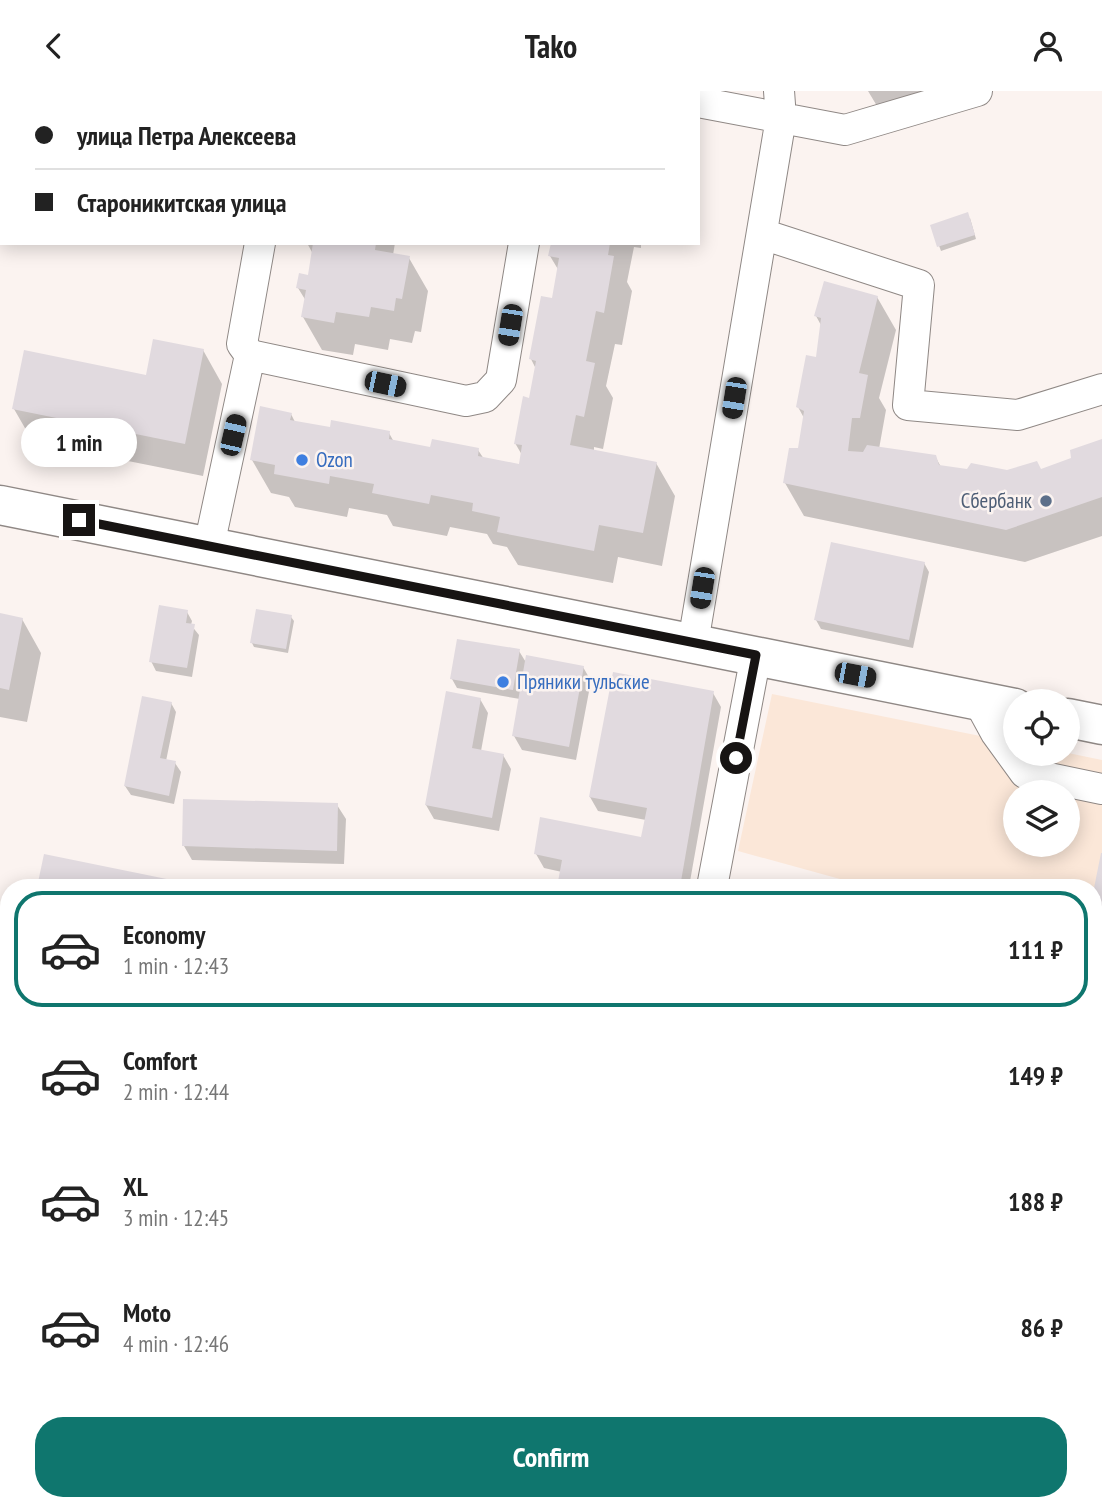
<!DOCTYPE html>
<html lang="en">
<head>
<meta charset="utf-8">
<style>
  body { margin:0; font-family:"PT Sans Narrow",sans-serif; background:#f6f6f6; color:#222; height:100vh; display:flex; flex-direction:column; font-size:26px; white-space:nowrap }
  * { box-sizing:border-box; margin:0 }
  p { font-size:23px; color:#767676 }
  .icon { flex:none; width:38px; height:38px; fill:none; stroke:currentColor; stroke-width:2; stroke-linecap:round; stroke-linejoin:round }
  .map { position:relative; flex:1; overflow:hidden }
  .drawer { position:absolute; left:0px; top:788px; width:1102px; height:632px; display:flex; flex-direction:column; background:#fff; border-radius:28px 28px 0 0; box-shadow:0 4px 18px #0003 }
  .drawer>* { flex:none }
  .top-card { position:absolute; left:0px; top:0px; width:700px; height:154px; box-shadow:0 4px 18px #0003; display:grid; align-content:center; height:154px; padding:0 35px; background:#fff }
  .fabs { position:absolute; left:1003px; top:598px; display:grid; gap:14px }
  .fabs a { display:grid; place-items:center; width:77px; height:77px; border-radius:50%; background:#fff; box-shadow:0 4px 18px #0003; font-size:35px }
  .end { position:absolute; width:32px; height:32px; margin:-16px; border:9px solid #171413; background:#fff; box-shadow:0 0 0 4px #fff }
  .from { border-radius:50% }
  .bubble { position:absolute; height:49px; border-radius:24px; background:#fff; box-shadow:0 4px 18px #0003; font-size:23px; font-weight:700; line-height:49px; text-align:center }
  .car { position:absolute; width:21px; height:42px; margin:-21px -10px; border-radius:9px; box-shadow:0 0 5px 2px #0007; background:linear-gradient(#222 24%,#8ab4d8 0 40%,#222 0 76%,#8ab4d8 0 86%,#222 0) }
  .top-card b { display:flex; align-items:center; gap:24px; height:66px; font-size:26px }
  .top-card b+b { border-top:2px solid #e0e0e0 }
  .top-card i { width:18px; height:18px; background:#222 }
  ul { padding:12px 0 0; list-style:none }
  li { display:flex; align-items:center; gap:21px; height:116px; margin:0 14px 10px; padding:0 21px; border:4px solid transparent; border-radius:28px }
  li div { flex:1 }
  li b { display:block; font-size:26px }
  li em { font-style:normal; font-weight:700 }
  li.active { border-color:#0f766e }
  li>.icon { width:63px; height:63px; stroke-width:1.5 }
  .button { display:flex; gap:14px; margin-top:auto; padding:14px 35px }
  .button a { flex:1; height:80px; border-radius:28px; background:#0f766e; color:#fff; font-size:28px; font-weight:700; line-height:80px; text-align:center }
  header { display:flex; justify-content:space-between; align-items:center; height:91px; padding:0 35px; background:#fff; font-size:32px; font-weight:700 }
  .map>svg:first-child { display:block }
</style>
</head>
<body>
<header><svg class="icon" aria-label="back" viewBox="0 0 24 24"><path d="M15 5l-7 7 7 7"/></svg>Tako<svg class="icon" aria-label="person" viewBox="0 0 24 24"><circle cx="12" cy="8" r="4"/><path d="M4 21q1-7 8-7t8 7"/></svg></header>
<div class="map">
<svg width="1102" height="1419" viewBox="0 0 1102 1419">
  <rect width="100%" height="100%" fill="#fbf3f0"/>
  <path fill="#fbe7d8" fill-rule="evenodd" d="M772 603 1015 652V663L1068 662 1102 669V1127L1094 1128V796H869L738 760ZM1015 702H1068V754H1015Z"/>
  <path fill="#0003" d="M75 0H223L75 2Z
    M360 0H384L394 2H360Z
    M414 0H424L434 2H414Z
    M868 0H948L880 20Z
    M970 127 976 148 941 160 932 136Z
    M307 152H395L393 164 409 167 428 200 421 241 415 240 412 252 390 248 388 259 355 253 353 264 322 259 303 226 306 210 298 197 309 186 313 163Z
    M553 152H641V157L634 156 627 191 632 200 622 254 615 253 606 295 613 307 603 358 594 356V360L656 372 675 405 662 475 618 466 613 492 518 474 507 456 493 453 487 443 450 436 447 445 393 435 387 424 349 417 347 426 295 416 289 406 271 402 252 369 291 323 295 331 331 338 389 342 394 351 432 358 478 359 484 368 520 375 522 364 515 352 531 309 536 278 531 268 553 209 559 180 550 165Z
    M877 206 896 239 879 307 886 319 879 358 935 365 941 376 968 380H1040L1073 369 1102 350V445L1025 471 804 425 785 392 799 359 804 327 798 316 817 269 822 236 816 225Z
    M203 259 222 293 203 385 33 351 14 318 147 286Z
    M924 472 929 481 913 557 821 538 816 529Z
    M187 521 192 530 191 534 199 544 192 586 156 580 151 570Z
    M0 524 22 528 41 562 27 631 0 626Z
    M291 526 294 530 288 562 254 556 252 552Z
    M519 560 527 573 583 576 591 590 576 669 522 659 514 645 520 608 457 597 452 588Z
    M713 602 721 616 689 796H559L562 781 544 777 536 763 643 748 646 729 598 720 590 706Z
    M480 608 488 622 481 660 503 664 511 678 499 740 434 728 426 714Z
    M171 612 176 621 166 670 175 672 181 681 174 713 131 704 125 695Z
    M337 714 346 728 344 773 192 769 184 755Z
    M1102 764V823L1094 821V806Z
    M46 765 199 796H39Z
    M1097 844 1102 845V912L1100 923 1094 921V890L1096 891 1094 887V861Z
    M1102 950V1121L1094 1122V951Z
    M0 1013 9 1015V1083L0 1082Z
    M9 1168V1264L0 1262V1218Z
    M528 1410H573L572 1419H526Z"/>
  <path fill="#e1dadf" d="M968 121 975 144 937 156 930 134Z
    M313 152H376L375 159 410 165 402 208 396 207 394 220 371 216 369 226 336 221 334 232 301 226 306 199 296 197 299 182 308 184Z
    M551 152H610L608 164 614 165 604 222 596 220 586 270 595 272 584 326 576 324 570 354 657 371 643 442 599 434 594 460 497 441 500 426 472 420 473 412 431 404 429 413 372 402 374 393 330 385 329 393 274 383 275 374 250 369 260 315 292 322 290 329 330 336 331 329 390 340 389 348 430 356 432 348 479 357 478 365 519 373 522 354 514 353 523 305 529 307 536 270 529 268 541 205 552 207 559 167 548 165Z
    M824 190 878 205 859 282 868 284 860 327H852L848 360 863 361 867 354 936 364 939 374 967 378 971 372 1007 379 1037 370 1041 378 1071 367 1070 359 1102 348V406L1006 439 783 392 789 357H798L804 320 796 316 806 264 816 266 821 227 814 225Z
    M153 248 204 258 185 353 12 318 24 259 146 284Z
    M831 451 925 471 909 549 814 529Z
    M159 514 188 519 186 532 195 533 187 577 149 571Z
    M256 518 292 524 286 558 250 552Z
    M0 522 23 527 9 599 0 597Z
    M457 548 520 558 513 599 450 588Z
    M526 564 584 575 569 656 512 645Z
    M613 581 714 600 680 796H557L562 769 534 763 540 726 641 746 647 717 589 706Z
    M446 600 481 607 472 657 504 663 492 727 425 714Z
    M142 605 172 611 160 667 176 670 169 705 124 695Z
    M183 708 338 712 337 760 182 755Z
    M1101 762H1102V820L1094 818V797Z
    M44 763 201 795V796H37Z
    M1096 842 1102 843V883L1094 882Z
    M1094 888 1102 890 1098 919H1094Z
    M1102 948V1112L1094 1113V949Z
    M0 1012 9 1013V1076L0 1074Z
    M7 1165 9 1166V1256L0 1255V1208Z
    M526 1410H568L566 1419H525Z
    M862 1410H866L885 1419H858Z"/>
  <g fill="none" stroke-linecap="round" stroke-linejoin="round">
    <defs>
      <path id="minor" d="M640 0 649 2
        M286 2 287 0
        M550 2V0
        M698 11 845 39 977 0
        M762 143 919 194 908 314 1018 324 1102 298
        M260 152 242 253 250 264 466 310 485 306 501 289 524 152
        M209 455 250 264
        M693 552 781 27 779 0
        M978 609 996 642 1025 682 1102 698
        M712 796 756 564
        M599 1419 600 1410"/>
      <path id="major" d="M0 414 1015 617
        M1068 627 1102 634
        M0 1106 9 1108
        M1094 1164 1102 1162"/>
    </defs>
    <use href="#minor" stroke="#8f8885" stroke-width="32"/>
    <use href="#major" stroke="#8f8885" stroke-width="41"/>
    <path stroke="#b0a9a7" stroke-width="4.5" stroke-dasharray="3.5 3.5" stroke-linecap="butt" d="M724 1410 726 1419
      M892 1410 911 1419
      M845 1419 849 1410"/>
    <use href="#minor" stroke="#fff" stroke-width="30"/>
    <use href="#major" stroke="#fff" stroke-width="38"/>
    <path stroke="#464240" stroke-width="2" d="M0 1101 9 1102
      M1094 1158 1102 1156
      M1094 1170 1102 1169"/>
  </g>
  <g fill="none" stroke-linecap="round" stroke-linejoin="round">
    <path stroke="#171413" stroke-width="9" d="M79 429 756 564 736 667"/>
  </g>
  <g fill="#3f7fe0" stroke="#fbf3f0" stroke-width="2.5">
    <circle cx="302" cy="369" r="7"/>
    <circle cx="503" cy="591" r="7"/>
  </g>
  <circle fill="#5c6f8a" stroke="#fbf3f0" stroke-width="2.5" cx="1046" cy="410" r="7"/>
  <g text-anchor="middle" stroke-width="5" stroke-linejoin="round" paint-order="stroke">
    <g font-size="21" fill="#366cbe" stroke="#fbf3f0" text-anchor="start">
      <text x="316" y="376">Ozon</text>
      <text x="517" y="598">Пряники тульские</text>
    </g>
    <g font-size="21" fill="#4e5e75" stroke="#fbf3f0" text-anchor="end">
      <text x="1032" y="417">Сбербанк</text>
    </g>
  </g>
</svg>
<div class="fabs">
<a><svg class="icon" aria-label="locate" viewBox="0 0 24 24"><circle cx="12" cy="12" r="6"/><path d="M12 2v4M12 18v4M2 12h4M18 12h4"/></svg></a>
<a><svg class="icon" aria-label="layers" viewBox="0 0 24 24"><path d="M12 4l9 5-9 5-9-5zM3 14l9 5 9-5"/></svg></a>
</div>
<i class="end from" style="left:736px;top:667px"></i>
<i class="end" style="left:79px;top:429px"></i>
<div class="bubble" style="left:21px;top:327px;width:116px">1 min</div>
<i class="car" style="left:510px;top:234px;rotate:189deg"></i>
<i class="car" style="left:385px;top:293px;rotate:102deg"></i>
<i class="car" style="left:734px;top:307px;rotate:189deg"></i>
<i class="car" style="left:233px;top:344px;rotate:13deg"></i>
<i class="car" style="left:702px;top:497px;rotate:189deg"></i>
<i class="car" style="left:855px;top:584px;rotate:101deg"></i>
<div class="top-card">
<b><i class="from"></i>улица Петра Алексеева</b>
<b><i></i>Староникитская улица</b>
</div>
<section class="drawer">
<ul>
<li class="active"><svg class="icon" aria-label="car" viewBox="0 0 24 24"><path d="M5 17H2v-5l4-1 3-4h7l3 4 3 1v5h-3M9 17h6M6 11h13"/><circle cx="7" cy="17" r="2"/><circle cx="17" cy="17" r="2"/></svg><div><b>Economy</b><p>1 min · 12:43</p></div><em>111 ₽</em></li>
<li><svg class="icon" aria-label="car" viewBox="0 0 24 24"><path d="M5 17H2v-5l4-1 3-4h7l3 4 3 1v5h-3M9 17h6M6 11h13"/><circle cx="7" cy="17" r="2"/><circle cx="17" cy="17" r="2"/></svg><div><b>Comfort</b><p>2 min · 12:44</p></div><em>149 ₽</em></li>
<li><svg class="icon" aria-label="car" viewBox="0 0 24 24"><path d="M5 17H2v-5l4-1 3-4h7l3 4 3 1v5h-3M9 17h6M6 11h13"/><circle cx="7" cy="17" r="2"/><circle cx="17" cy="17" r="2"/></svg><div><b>XL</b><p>3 min · 12:45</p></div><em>188 ₽</em></li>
<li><svg class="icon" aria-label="car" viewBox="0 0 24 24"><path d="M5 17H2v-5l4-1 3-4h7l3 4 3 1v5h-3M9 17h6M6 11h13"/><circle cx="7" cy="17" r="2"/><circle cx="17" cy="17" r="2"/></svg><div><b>Moto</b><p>4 min · 12:46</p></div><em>86 ₽</em></li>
</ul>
<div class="button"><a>Confirm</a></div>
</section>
</div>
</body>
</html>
